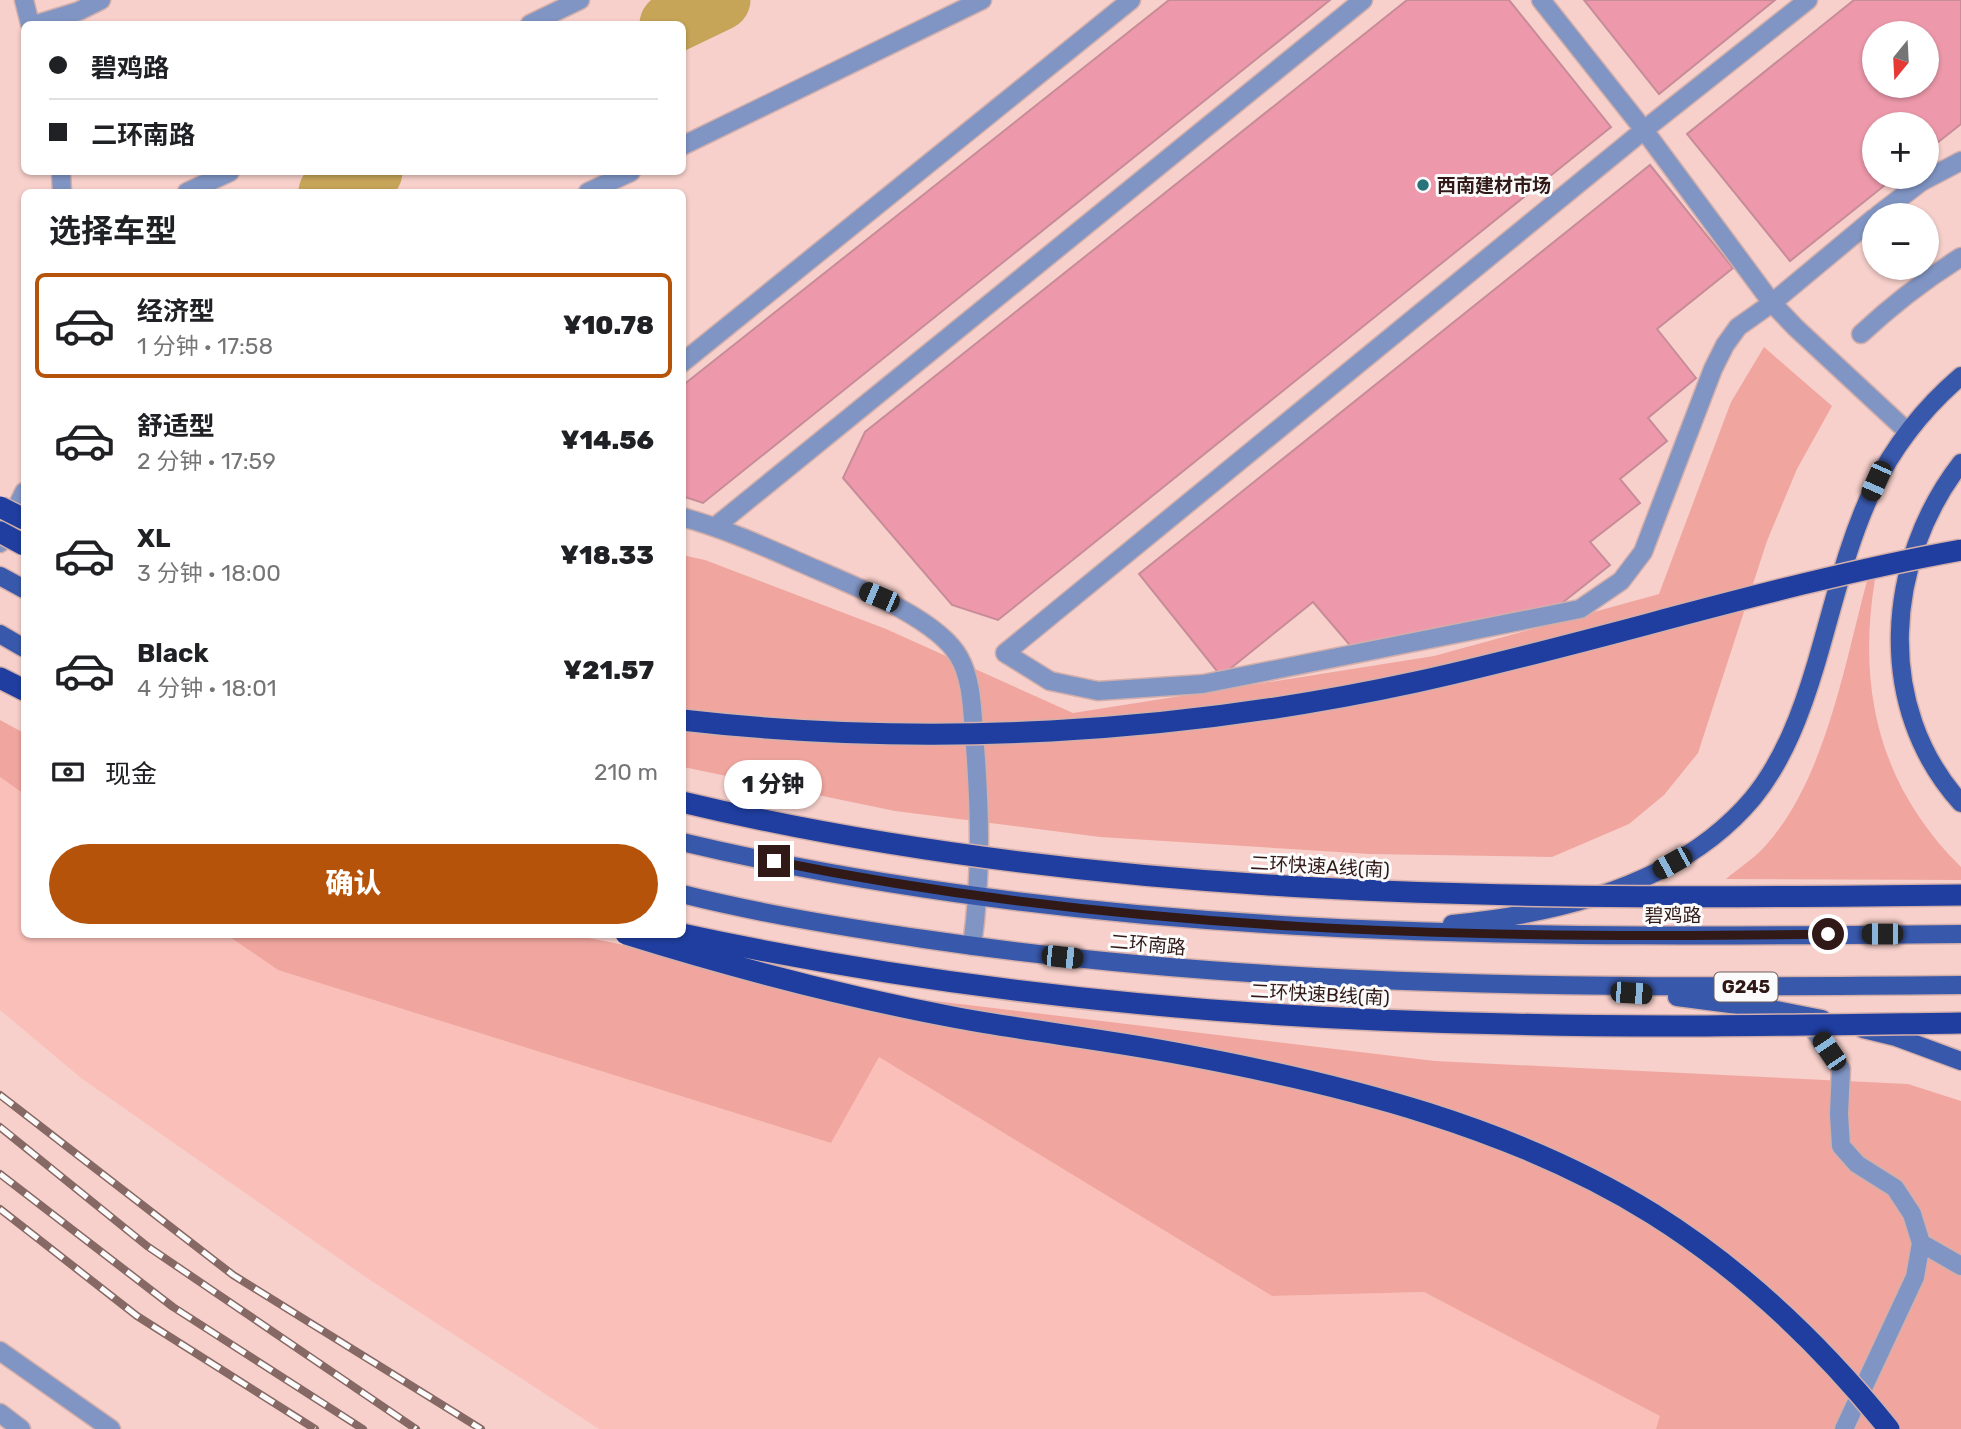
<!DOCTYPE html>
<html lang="zh">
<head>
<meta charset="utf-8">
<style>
  body { margin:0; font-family:Rubik,"Noto Sans SC",sans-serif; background:#f2f2f2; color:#202124; height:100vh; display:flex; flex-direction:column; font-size:26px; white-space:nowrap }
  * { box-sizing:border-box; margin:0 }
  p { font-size:23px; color:#757577 }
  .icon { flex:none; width:38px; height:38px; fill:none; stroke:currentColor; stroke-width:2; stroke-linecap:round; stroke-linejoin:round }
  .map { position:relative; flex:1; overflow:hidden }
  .panel { position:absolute; left:21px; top:189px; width:665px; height:749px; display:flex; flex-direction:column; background:#fff; border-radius:10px; box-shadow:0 2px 5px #0004 }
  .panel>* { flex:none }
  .hud { position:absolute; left:21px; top:21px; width:665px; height:154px; border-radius:10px; box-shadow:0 2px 5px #0004; display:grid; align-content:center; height:154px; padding:0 28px; background:#fff }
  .needle { width:46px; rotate:198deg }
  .buttons { position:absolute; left:1862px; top:21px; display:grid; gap:14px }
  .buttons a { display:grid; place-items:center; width:77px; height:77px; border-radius:50%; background:#fff; box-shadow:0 2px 5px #0004; font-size:35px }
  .end { position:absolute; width:32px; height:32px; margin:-16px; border:9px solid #301917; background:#fff; box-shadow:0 0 0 4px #fff }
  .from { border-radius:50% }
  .bubble { position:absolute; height:49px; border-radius:24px; background:#fff; box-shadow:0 2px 5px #0004; font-size:23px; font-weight:800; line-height:49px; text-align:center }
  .car { position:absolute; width:21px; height:42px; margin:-21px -10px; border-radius:9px; box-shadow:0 0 5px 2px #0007; background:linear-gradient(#222 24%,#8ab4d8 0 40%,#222 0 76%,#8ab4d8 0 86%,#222 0) }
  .hud b { display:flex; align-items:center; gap:24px; height:66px; font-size:26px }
  .hud b+b { border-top:2px solid #e0e0e0 }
  .hud i { width:18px; height:18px; background:#202124 }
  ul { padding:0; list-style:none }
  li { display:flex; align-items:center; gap:21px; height:105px; margin:0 14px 10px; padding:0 14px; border:4px solid transparent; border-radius:10px }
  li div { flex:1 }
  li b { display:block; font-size:26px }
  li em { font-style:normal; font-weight:800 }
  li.selected { border-color:#b45309 }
  li>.icon { width:63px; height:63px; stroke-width:1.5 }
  h2 { padding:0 28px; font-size:32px; line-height:84px }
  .pay { display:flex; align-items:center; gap:18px; height:77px; padding:0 28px; font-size:26px }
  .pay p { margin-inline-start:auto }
  .primary-button { display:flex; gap:14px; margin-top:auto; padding:14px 28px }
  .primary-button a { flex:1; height:80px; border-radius:42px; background:#b45309; color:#fff; font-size:28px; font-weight:800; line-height:80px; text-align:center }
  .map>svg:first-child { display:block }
</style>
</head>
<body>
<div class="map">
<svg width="1961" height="1429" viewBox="0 0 1961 1429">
  <rect width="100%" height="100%" fill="#f7d0cb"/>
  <path fill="#f9bfb8" d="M0 777 24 794V934L227 935 278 970 831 1143 878 1056 1272 1296 1424 1292 1661 1416 1656 1429H599L367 1278 81 1078 0 1010Z"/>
  <path fill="#f0a69f" d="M1764 347 1832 406 1797 469 1767 541 1698 753 1664 795 1629 824 1552 857 1369 854 1100 837 895 811 683 767 682 555 705 560 886 629 1073 713 1434 656 1659 594 1731 402Z
    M1868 577 1875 579C1857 689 1879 786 1961 867V880L1726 879C1739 868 1756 857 1767 844 1826 777 1845 662 1868 577Z
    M0 720 24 733V794L0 777Z
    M227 935H574L860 992 1435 1061 1908 1084 1961 1101V1429H1656L1660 1416 1424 1292 1272 1296 879 1057 831 1143 278 970Z"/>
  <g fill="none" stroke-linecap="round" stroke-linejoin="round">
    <path stroke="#c6a559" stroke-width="61" d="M670 24 720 0
      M329 192 372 172"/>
  </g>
  <path fill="#ed99ab" stroke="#c88c98" stroke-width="2" fill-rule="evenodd" d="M1169 0H1330L703 503 682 496V386Z
    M1407 0H1509L1611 127 998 620 952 605 843 478 865 432Z
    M1584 0H1775L1659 94Z
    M1854 0H1961V124L1927 151V124H1874V177H1895L1790 261 1687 134ZM1874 33H1927V86H1874Z
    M1650 165 1733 268 1657 329 1696 378 1648 418 1667 441 1620 479 1640 503 1590 542 1610 565 1548 614 1354 650 1313 602 1221 676 1139 574Z"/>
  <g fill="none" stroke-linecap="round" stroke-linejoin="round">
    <defs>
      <path id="lane" d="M24 0 30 24
        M1541 0 1644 130 1772 303 1796 328 1908 432
        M1808 0 1644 130 1005 653 1050 681 1098 691 1203 684 1580 609 1621 581 1643 552 1713 369 1725 345 1738 327 1772 303 1874 218
        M37 24 79 11 101 0
        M530 24 580 0
        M682 146 982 0
        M61 172 62 192
        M187 192 230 172
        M588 192 631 172
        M1878 215 1921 182 1961 161
        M1861 334C1892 305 1924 280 1961 257
        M682 363 1131 0
        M682 517C726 529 765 547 806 565 847 583 937 617 959 657 972 680 972 709 974 734 980 805 982 875 972 946
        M716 526 1363 0
        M0 543 24 492
        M1806 1018 1841 1069 1839 1114 1841 1146 1857 1164 1895 1188 1912 1214 1921 1243 1915 1277 1844 1429
        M1921 1243 1961 1266
        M0 1351 111 1429"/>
      <path id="street" d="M0 1413 21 1429"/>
      <path id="primary" d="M1961 463C1885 561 1874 707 1961 803
        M0 576 24 589
        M0 634 24 648
        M682 842C1101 942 1534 938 1961 934
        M682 894C762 914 843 927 924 939 1268 990 1614 988 1961 985
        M1452 924C1559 914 1681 884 1753 798 1784 760 1802 711 1816 664 1850 548 1863 460 1961 376
        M1677 997 1776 1010 1822 1019
        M1863 1029 1896 1037 1961 1061"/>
      <path id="highway" d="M0 678 24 690"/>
    </defs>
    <use href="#lane" stroke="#d3afab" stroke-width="21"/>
    <use href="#street" stroke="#d3afab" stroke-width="21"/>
    <use href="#primary" stroke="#d3afab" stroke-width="21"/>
    <use href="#highway" stroke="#d3afab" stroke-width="24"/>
    <use href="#lane" stroke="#8195c4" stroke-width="18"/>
    <use href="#street" stroke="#8195c4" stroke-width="18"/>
    <use href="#primary" stroke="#3858ab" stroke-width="18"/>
    <use href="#highway" stroke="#1f3ea0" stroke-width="21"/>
    <defs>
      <path id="rail" d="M0 1095 233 1275 481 1429
        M0 1127 147 1246 416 1429
        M0 1174 173 1307 363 1429
        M0 1209 137 1316 315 1429"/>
    </defs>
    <use href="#rail" stroke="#866864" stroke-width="8"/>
    <use href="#rail" stroke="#fbfbfb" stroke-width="5" stroke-dasharray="16" stroke-linecap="butt"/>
    <defs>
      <path id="highway-bridge" d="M0 507 24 519
        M0 532 24 545
        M682 720C926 748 1176 734 1416 682 1599 642 1777 583 1961 550
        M682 802C1101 902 1533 900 1961 895
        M626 934C735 968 846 997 958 1018 1034 1032 1110 1040 1186 1055 1346 1085 1513 1127 1653 1214 1744 1271 1822 1346 1889 1429
        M682 934C954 993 1232 1019 1509 1024 1660 1028 1810 1025 1961 1023"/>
    </defs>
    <use href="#highway-bridge" stroke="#d3afab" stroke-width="24" stroke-linecap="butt"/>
    <use href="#highway-bridge" stroke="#1f3ea0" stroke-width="21"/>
  </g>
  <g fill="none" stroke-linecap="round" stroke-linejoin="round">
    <path stroke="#301917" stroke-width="9" d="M774 861C1120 932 1476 940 1828 934"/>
  </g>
  <circle fill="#28727a" stroke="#fbfbfb" stroke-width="2.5" cx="1423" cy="185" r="7"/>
  <g text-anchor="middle" stroke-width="6" stroke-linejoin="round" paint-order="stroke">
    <rect fill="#fbfbfb" stroke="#6d5d5b" stroke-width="2" x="1714.5" y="972.5" width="63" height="29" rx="5"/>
    <g font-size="18" font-weight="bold" fill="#301917">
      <text x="1746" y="993">G245</text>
    </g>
    <g font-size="19" font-weight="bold" fill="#301917" stroke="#fbfbfb" text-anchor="start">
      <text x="1437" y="192">西南建材市场</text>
    </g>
    <g font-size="19" fill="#301917" stroke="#fbfbfb">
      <text transform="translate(1320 866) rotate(3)" y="7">二环快速A线(南)</text>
      <text x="1673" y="922">碧鸡路</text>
      <text transform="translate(1148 944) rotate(5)" y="7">二环南路</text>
      <text transform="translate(1320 994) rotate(3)" y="7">二环快速B线(南)</text>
    </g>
  </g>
</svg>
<div class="buttons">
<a><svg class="needle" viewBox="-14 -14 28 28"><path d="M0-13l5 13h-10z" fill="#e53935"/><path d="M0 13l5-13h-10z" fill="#757577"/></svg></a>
<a>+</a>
<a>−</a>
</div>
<i class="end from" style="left:1828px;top:934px"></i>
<i class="end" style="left:774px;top:861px"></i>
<div class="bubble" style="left:724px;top:760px;width:98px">1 分钟</div>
<i class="car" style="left:1876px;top:481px;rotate:204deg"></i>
<i class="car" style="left:879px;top:597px;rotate:293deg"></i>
<i class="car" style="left:1672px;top:863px;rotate:241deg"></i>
<i class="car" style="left:1882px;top:934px;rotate:270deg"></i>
<i class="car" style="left:1062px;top:957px;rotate:96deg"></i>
<i class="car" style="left:1631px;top:993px;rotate:94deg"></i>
<i class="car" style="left:1829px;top:1051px;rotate:326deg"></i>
<div class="hud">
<b><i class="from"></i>碧鸡路</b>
<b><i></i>二环南路</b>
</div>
<section class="panel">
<h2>选择车型</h2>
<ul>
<li class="selected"><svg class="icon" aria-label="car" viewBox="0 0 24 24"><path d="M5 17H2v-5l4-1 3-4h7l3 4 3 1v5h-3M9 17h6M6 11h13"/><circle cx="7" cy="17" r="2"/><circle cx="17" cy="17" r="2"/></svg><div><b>经济型</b><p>1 分钟 · 17:58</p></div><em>¥10.78</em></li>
<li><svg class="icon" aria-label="car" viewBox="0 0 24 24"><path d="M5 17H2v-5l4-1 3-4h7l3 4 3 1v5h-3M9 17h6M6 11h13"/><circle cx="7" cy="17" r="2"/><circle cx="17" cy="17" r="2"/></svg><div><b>舒适型</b><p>2 分钟 · 17:59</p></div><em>¥14.56</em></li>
<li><svg class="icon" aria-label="car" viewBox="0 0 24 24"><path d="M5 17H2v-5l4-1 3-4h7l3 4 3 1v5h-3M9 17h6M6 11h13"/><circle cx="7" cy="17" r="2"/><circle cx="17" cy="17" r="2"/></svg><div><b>XL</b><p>3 分钟 · 18:00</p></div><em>¥18.33</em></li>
<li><svg class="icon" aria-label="car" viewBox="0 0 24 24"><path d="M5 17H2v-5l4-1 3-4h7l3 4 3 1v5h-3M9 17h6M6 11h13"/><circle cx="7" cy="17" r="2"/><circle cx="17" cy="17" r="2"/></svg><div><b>Black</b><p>4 分钟 · 18:01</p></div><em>¥21.57</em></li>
</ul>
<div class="pay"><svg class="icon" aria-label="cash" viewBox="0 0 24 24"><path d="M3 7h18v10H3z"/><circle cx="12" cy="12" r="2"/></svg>现金<p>210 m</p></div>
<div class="primary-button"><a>确认</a></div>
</section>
</div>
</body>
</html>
